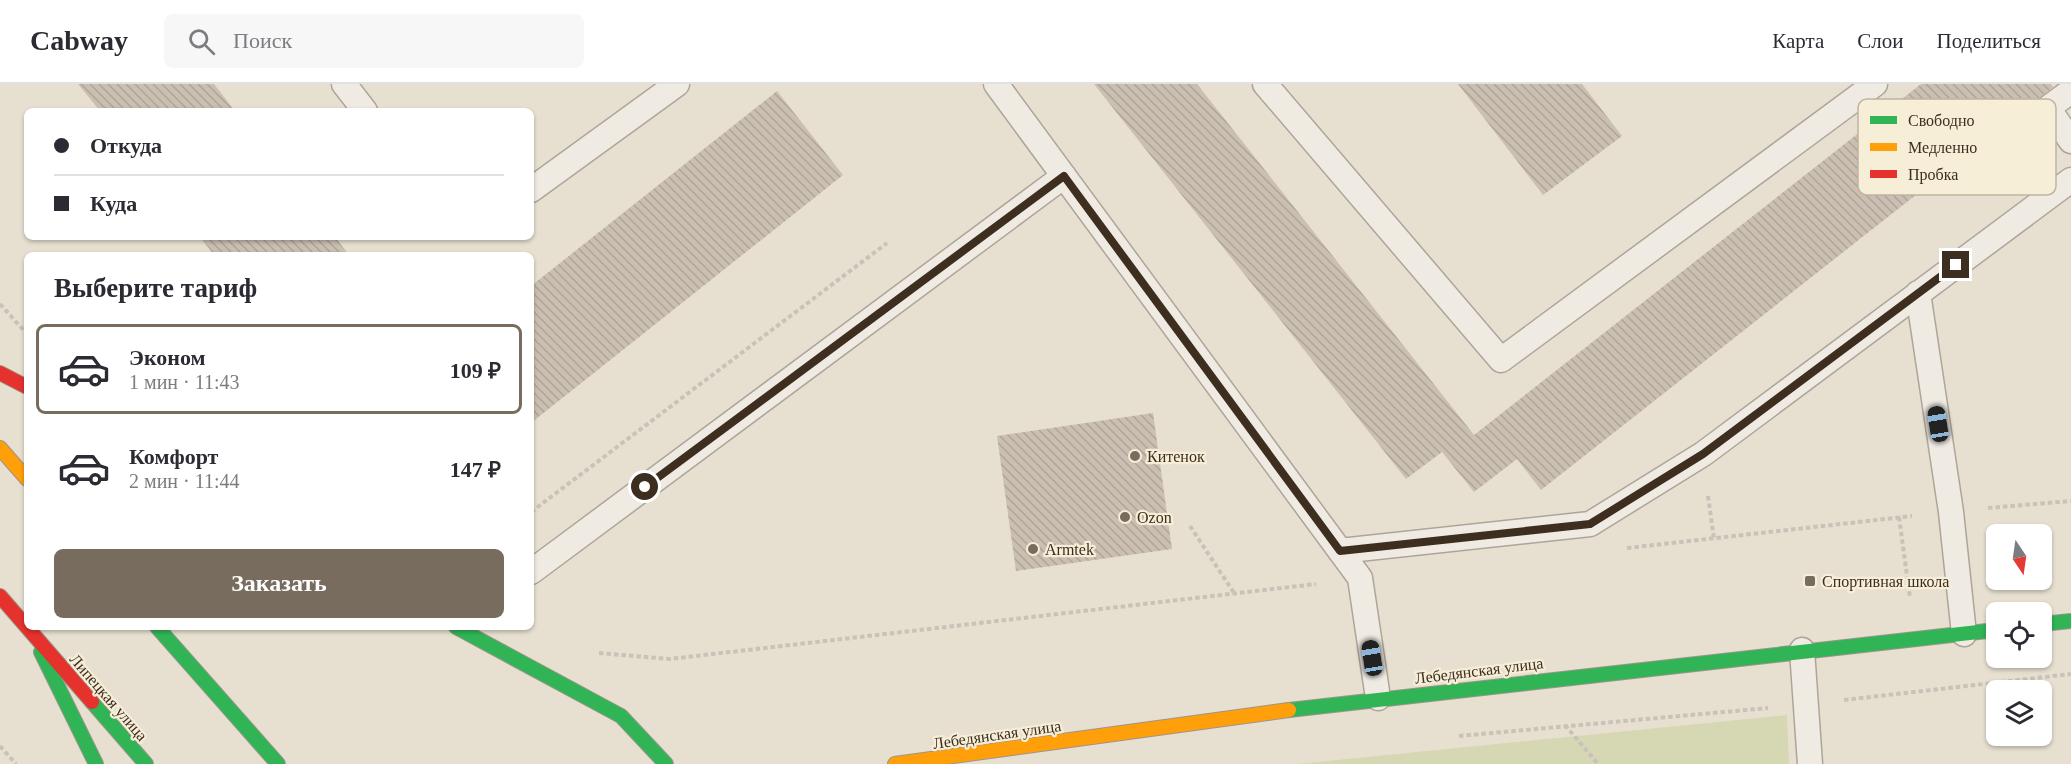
<!DOCTYPE html>
<html lang="ru">
<head>
<meta charset="utf-8">
<style>
  body { margin:0; font-family:Georgia,serif; background:#f7f7f7; color:#2b2b33; height:100vh; display:flex; flex-direction:column; font-size:22px; white-space:nowrap }
  * { box-sizing:border-box; margin:0 }
  p { font-size:20px; color:#7c7c81 }
  .icon { flex:none; width:33px; height:33px; fill:none; stroke:currentColor; stroke-width:2; stroke-linecap:round; stroke-linejoin:round }
  .map { position:relative; flex:1; overflow:hidden }
  .panel { position:absolute; left:24px; top:168px; width:510px; height:378px; display:flex; flex-direction:column; background:#fff; border-radius:9px; box-shadow:0 2px 4px #0004 }
  .panel>* { flex:none }
  .guide { position:absolute; left:24px; top:24px; width:510px; height:132px; border-radius:9px; box-shadow:0 2px 4px #0004; display:grid; align-content:center; height:132px; padding:0 30px; background:#fff }
  .needle { width:39px; rotate:167deg }
  .controls { position:absolute; left:1986px; top:440px; display:grid; gap:12px }
  .controls a { display:grid; place-items:center; width:66px; height:66px; border-radius:9px; background:#fff; box-shadow:0 2px 4px #0004; font-size:30px }
  .end { position:absolute; width:27px; height:27px; margin:-14px; border:8px solid #3d2e20; background:#fff; box-shadow:0 0 0 3px #fff }
  .from { border-radius:50% }
  .car { position:absolute; width:18px; height:36px; margin:-18px -9px; border-radius:8px; box-shadow:0 0 4px 2px #0007; background:linear-gradient(#222 24%,#8ab4d8 0 40%,#222 0 76%,#8ab4d8 0 86%,#222 0) }
  .guide b { display:flex; align-items:center; gap:21px; height:57px; font-size:22px }
  .guide b+b { border-top:2px solid #e1e1e2 }
  .guide i { width:15px; height:15px; background:#2b2b33 }
  ul { padding:0; list-style:none }
  li { display:flex; align-items:center; gap:18px; height:90px; margin:0 12px 9px; padding:0 18px; border:3px solid transparent; border-radius:9px }
  li div { flex:1 }
  li b { display:block; font-size:22px }
  li em { font-style:normal; font-weight:800 }
  li.current { border-color:#786c5e }
  li>.icon { width:54px; height:54px; stroke-width:1.5 }
  h2 { padding:0 30px; font-size:27px; line-height:72px }
  .action { display:flex; gap:12px; margin-top:auto; padding:12px 30px }
  .action a { flex:1; height:69px; border-radius:9px; background:#786c5e; color:#fff; font-size:24px; font-weight:800; line-height:69px; text-align:center }
  header { display:flex; align-items:center; gap:36px; box-sizing:border-box; height:84px; padding:0 30px; background:#fff; border-bottom:2px solid #e1e1e2 }
  header strong { font-size:28px }
  nav { display:flex; gap:33px; margin-inline-start:auto; font-size:21px }
  .search { width:420px; height:54px; background:#f7f7f7; display:flex; align-items:center; gap:15px; box-sizing:border-box; padding:0 21px; border-radius:9px; color:#7c7c81; font-size:22px }
  .map>svg:first-child { display:block }
</style>
</head>
<body>
<header>
<strong>Cabway</strong>
<div class="search"><svg class="icon" aria-label="search" viewBox="0 0 24 24"><circle cx="10" cy="10" r="6"/><path d="M15 15l6 6"/></svg>Поиск</div>
<nav><a>Карта</a><a>Слои</a><a>Поделиться</a></nav>
</header>
<div class="map">
<svg width="2071" height="680" viewBox="0 0 2071 680">
  <defs>
    <pattern id="building-back-hatch" width="6" height="6" patternUnits="userSpaceOnUse" patternTransform="scale(1.5)"><rect width="6" height="6" fill="#cbbfb2"/><path d="M-1 5l2 2M0 0l6 6M5-1l2 2" fill="none" stroke="#afa499"/></pattern>
  </defs>
  <rect width="100%" height="100%" fill="#e7e0d1"/>
  <path fill="#d6d7b3" d="M1787 631 1789 680H1297Z"/>
  <path fill="url(#building-back-hatch)" d="M78 0H214L235 27H100Z
    M1094 0H1197L1474 351 1921 0H2051L2053 3 1541 406 1517 375 1474 408 1442 368 1406 395Z
    M1458 0H1582L1622 52 1543 111Z
    M777 7 843 91 531 339V202Z
    M200 153H335L349 171H214Z
    M1153 329 1172 465 1016 487 997 352Z"/>
  <g fill="none" stroke-linecap="round" stroke-linejoin="round">
    <defs>
      <path id="lane" d="M344 0 365 27
        M996 0 1360 494 1378 614
        M1265 0 1501 276 1875 0
        M2071 7 2048 24 2071 57
        M531 106 677 0
        M1918 209 1951 428 1964 550
        M1340 467 1590 440 1703 370 2071 96
        M531 488 1064 92
        M1802 566 1810 680"/>
      <path id="fast" d="M2042 540 2071 537
        M157 543 278 680
        M456 543 621 632 666 680
        M41 568 96 680
        M92 618 146 680
        M1289 626 1996 546"/>
      <path id="slow" d="M0 364 27 395
        M895 680 1289 626"/>
      <path id="jam" d="M0 289 27 303
        M0 512 92 618"/>
    </defs>
    <use href="#lane" stroke="#ada599" stroke-width="27"/>
    <use href="#fast" stroke="#9c958a" stroke-width="16"/>
    <use href="#slow" stroke="#9c958a" stroke-width="16"/>
    <use href="#jam" stroke="#9c958a" stroke-width="16"/>
    <path stroke="#c8c2b9" stroke-width="4" stroke-dasharray="4.5 3" stroke-linecap="butt" d="M0 220 27 250
      M1708 412 1714 455
      M1988 424 2071 417
      M531 428 887 159
      M1899 433 1910 514
      M1190 442 1234 509
      M1627 464 1912 432
      M599 569 670 575 1316 500
      M1844 616 2071 590
      M1565 641 1598 680
      M1459 652 1768 624
      M0 662 16 680"/>
    <use href="#lane" stroke="#efebe3" stroke-width="24"/>
    <use href="#fast" stroke="#30b455" stroke-width="14"/>
    <use href="#slow" stroke="#ff9f0a" stroke-width="14"/>
    <use href="#jam" stroke="#e5322d" stroke-width="14"/>
  </g>
  <g fill="none" stroke-linecap="round" stroke-linejoin="round">
    <path stroke="#3d2e20" stroke-width="8" d="M645 403 1064 92 1340 467 1590 440 1703 370 1956 181"/>
  </g>
  <g fill="#786c5e" stroke="#f7eed8" stroke-width="2">
    <circle cx="1135" cy="372" r="6"/>
    <circle cx="1125" cy="433" r="6"/>
    <circle cx="1033" cy="465" r="6"/>
    <rect x="1804" y="491" width="12" height="12" rx="3"/>
  </g>
  <g text-anchor="middle" stroke-width="4.5" stroke-linejoin="round" paint-order="stroke">
    <g font-size="16" fill="#3d2e20" stroke="#f7eed8" text-anchor="start">
      <text x="1147" y="378">Китенок</text>
      <text x="1137" y="439">Ozon</text>
      <text x="1045" y="471">Armtek</text>
      <text x="1822" y="503">Спортивная школа</text>
    </g>
    <g font-size="16" fill="#3d2e20" stroke="#f7eed8">
      <text transform="translate(1479 586) rotate(-7)" y="6">Лебедянская улица</text>
      <text transform="translate(109 613) rotate(49)" y="6">Липецкая улица</text>
      <text transform="translate(997 650) rotate(-8)" y="6">Лебедянская улица</text>
    </g>
  </g>
  <rect x="1858" y="15" width="198" height="96" rx="9" fill="#f7eed8" stroke="#bfb4a1" stroke-width="1.5"/>
  <rect x="1870" y="32" width="27" height="8" fill="#30b455"/>
  <rect x="1870" y="59" width="27" height="8" fill="#ff9f0a"/>
  <rect x="1870" y="86" width="27" height="8" fill="#e5322d"/>
  <g font-size="16" fill="#3d2e20">
    <text x="1908" y="42">Свободно</text>
    <text x="1908" y="69">Медленно</text>
    <text x="1908" y="96">Пробка</text>
  </g>
</svg>
<div class="controls">
<a><svg class="needle" viewBox="-14 -14 28 28"><path d="M0-13l5 13h-10z" fill="#e53935"/><path d="M0 13l5-13h-10z" fill="#7c7c81"/></svg></a>
<a><svg class="icon" aria-label="locate" viewBox="0 0 24 24"><circle cx="12" cy="12" r="6"/><path d="M12 2v4M12 18v4M2 12h4M18 12h4"/></svg></a>
<a><svg class="icon" aria-label="layers" viewBox="0 0 24 24"><path d="M12 4l9 5-9 5-9-5zM3 14l9 5 9-5"/></svg></a>
</div>
<i class="end from" style="left:645px;top:403px"></i>
<i class="end" style="left:1956px;top:181px"></i>
<i class="car" style="left:1938px;top:340px;rotate:351deg"></i>
<i class="car" style="left:1372px;top:574px;rotate:351deg"></i>
<div class="guide">
<b><i class="from"></i>Откуда</b>
<b><i></i>Куда</b>
</div>
<section class="panel">
<h2>Выберите тариф</h2>
<ul>
<li class="current"><svg class="icon" aria-label="car" viewBox="0 0 24 24"><path d="M5 17H2v-5l4-1 3-4h7l3 4 3 1v5h-3M9 17h6M6 11h13"/><circle cx="7" cy="17" r="2"/><circle cx="17" cy="17" r="2"/></svg><div><b>Эконом</b><p>1 мин · 11:43</p></div><em>109 ₽</em></li>
<li><svg class="icon" aria-label="car" viewBox="0 0 24 24"><path d="M5 17H2v-5l4-1 3-4h7l3 4 3 1v5h-3M9 17h6M6 11h13"/><circle cx="7" cy="17" r="2"/><circle cx="17" cy="17" r="2"/></svg><div><b>Комфорт</b><p>2 мин · 11:44</p></div><em>147 ₽</em></li>
</ul>
<div class="action"><a>Заказать</a></div>
</section>
</div>
</body>
</html>
